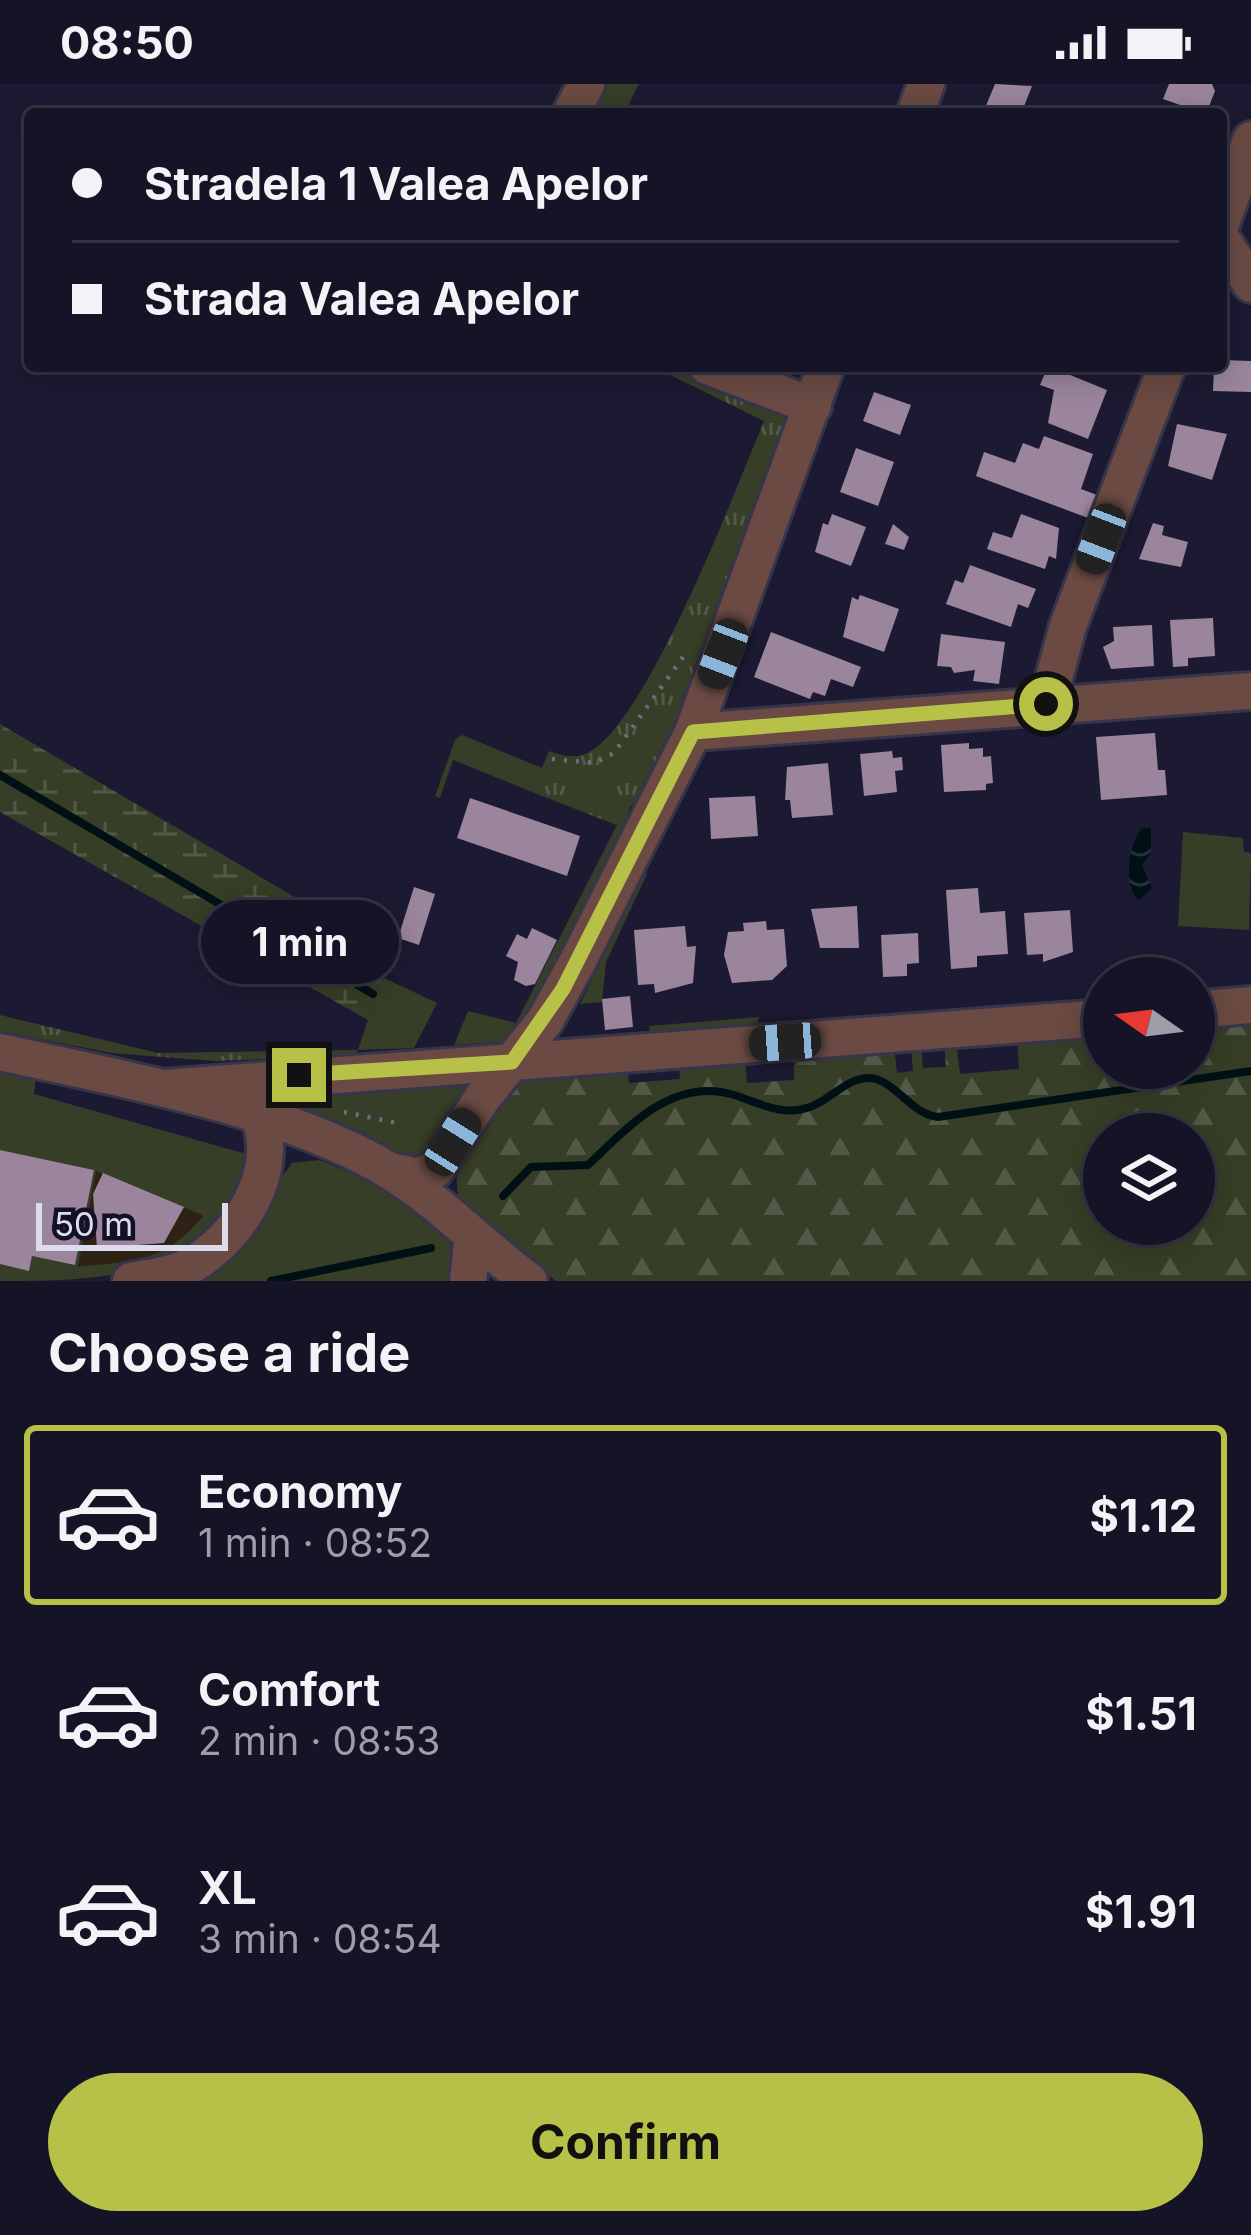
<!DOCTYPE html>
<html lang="en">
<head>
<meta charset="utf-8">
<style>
  body { margin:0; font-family:Inter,sans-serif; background:#1e1d2e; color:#f1f3f6; height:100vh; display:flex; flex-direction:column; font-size:45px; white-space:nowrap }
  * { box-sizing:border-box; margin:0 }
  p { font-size:39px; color:#9d9ea7 }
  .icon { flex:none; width:66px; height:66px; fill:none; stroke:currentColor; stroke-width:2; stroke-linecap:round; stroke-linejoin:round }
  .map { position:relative; height:1197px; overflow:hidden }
  .side { display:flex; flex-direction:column; background:#151426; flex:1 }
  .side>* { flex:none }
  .hud { position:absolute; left:24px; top:24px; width:1203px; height:264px; border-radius:12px; box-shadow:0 6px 30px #0003,0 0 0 3px #343343; display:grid; align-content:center; height:264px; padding:0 48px; background:#151426 }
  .needle { width:78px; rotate:284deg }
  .fabs { position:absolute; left:1083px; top:873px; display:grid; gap:24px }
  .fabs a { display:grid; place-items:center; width:132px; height:132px; border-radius:50%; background:#151426; box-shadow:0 6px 30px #0003,0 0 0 3px #343343; font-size:60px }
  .scale { position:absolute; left:36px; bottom:30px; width:192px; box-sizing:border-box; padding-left:12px; border:6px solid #dcdced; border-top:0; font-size:33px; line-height:42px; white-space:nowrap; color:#dcdced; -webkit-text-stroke:9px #131028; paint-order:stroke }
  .end { position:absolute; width:54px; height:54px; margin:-27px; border:15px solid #b7c147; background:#111; box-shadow:0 0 0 6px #111 }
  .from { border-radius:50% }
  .bubble { position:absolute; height:84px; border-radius:42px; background:#151426; box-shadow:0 6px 30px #0003,0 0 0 3px #343343; font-size:39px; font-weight:700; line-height:84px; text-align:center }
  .car { position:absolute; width:36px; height:72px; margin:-36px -18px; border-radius:15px; box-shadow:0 0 9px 3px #0007; background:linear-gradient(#222 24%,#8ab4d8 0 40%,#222 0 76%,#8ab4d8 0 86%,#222 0) }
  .hud b { display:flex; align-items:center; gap:42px; height:114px; font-size:45px }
  .hud b+b { border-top:3px solid #343343 }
  .hud i { width:30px; height:30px; background:#f1f3f6 }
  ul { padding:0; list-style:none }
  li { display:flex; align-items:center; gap:36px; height:180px; margin:0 24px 18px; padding:0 24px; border:6px solid transparent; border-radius:12px }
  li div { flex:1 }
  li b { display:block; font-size:45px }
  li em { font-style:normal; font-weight:700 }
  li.selected { border-color:#b7c147 }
  li>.icon { width:108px; height:108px; stroke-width:1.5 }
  h2 { padding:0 48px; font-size:54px; line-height:144px }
  .cta { display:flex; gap:24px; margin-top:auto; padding:24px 48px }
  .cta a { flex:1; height:138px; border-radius:72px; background:#b7c147; color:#111; font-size:48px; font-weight:700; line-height:138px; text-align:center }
  .status { display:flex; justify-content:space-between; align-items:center; height:84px; padding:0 60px; background:#151426; direction:ltr }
  .status svg { height:33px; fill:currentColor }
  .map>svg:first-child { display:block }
</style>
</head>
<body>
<div class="status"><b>08:50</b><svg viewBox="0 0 49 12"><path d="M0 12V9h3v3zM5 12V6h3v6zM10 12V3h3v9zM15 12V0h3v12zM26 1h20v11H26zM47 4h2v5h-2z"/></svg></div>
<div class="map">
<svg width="1251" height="1197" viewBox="0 0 1251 1197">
  <defs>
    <pattern id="grass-tufts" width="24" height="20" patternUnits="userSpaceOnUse" patternTransform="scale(3)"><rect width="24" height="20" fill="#373e27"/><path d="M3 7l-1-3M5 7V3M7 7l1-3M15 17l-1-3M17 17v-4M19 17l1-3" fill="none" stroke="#535947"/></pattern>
    <pattern id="forest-firs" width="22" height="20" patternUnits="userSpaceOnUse" patternTransform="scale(3)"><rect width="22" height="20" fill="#373e27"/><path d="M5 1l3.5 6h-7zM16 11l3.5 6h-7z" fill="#535947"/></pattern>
    <pattern id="wetland-marsh" width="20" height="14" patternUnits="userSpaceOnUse" patternTransform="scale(3)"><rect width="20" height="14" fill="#373e27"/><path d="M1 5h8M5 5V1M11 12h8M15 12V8" fill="none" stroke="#535947"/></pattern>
    <pattern id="water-waves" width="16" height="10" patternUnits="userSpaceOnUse" patternTransform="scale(3)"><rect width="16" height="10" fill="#001116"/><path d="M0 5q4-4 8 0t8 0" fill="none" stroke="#253338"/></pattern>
  </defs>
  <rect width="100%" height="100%" fill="#1c1a32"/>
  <path fill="#2e2214" d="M96 1086 203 1131 179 1161 147 1174 78 1184Z"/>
  <path fill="url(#grass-tufts)" d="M652 282H693L794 326 655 702 630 723 624 744 532 708 549 667C561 671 572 675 585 670 645 647 737 401 764 337Z
    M0 931 158 969 358 966 355 972 215 977 111 969 0 947Z"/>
  <path fill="url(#forest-firs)" fill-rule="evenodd" d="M1251 939V1197H556L463 1125C440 1075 486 1037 514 995L627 982 629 999 680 995 679 979 745 975 747 999 794 996V972L894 963 897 989 913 987 911 962 921 960 923 984 946 983 944 958 956 957 960 990 1019 985 1017 952 1104 944V984H1194V944ZM1104 1050H1194V1140H1104Z"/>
  <path fill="url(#wetland-marsh)" d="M0 640 390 869 368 936 0 728Z"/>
  <path fill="#373e27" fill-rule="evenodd" d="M591 0H639L624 30 588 27Z
    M462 651 542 684 532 708 453 676 440 714 435 712 455 656Z
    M617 741 624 744 617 774 513 957 454 961 468 927 516 939Z
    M1183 748 1243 754 1244 768 1251 769 1249 846 1178 842Z
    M647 790 606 878 602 918 580 920 641 791Z
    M382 893 437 919 414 964 358 966Z
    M759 933 756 944 651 950 649 942Z
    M0 982 36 991 34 1010 250 1071 256 1082C246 1100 236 1123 222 1139 171 1197 71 1197 0 1197V1180L29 1186 32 1172 75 1180 94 1086 0 1066ZM96 1087 202 1131 203 1132C165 1179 135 1176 78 1183Z
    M474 996 419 1084 299 1025 304 1009Z
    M319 1076C353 1089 452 1130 461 1168 463 1176 460 1189 460 1197H178L237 1155 292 1079Z"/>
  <path fill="url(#water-waves)" d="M1142 744H1151V769L1142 781 1152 804 1139 817C1124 803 1126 764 1142 744Z"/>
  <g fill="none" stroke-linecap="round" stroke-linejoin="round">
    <path stroke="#001116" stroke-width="8" d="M0 691 373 910
      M503 1112 531 1083 588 1081C622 1049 660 1005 712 1007 746 1008 773 1036 810 1023 831 1016 852 988 876 995 900 1003 911 1029 938 1033L1251 987
      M271 1197 431 1164"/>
  </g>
  <path fill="#9a859c" d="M995 0 1032 2 1021 30 985 24Z
    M1169 0H1212L1215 7 1206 30 1163 15Z
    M1221 276 1251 277V308L1213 307 1214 282H1221Z
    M1048 282 1107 306 1088 355 1048 339 1054 306 1040 301Z
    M874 308 911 321 900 351 863 337Z
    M1177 340 1227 350 1212 396 1168 382Z
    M1044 352 1093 370 1081 405 1097 411 1088 434 976 392 984 368 1015 379 1023 359 1039 365Z
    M856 364 894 378 878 422 840 408Z
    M832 430 866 443 851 482 815 468 823 439 828 441Z
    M1021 430 1059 444 1056 475 1049 472 1045 485 987 465 993 448 1012 454Z
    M1153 439 1164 442 1162 451 1188 458 1181 483 1139 475Z
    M893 440 909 453 904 466 885 460Z
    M970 481 1036 505 1028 524 1018 520 1011 543 946 520 955 496 963 499Z
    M860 511 899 525 884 568 843 553 852 513 858 516Z
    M1213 534 1215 572 1188 574V582L1173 583 1170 536Z
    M1152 541 1154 582 1111 585 1103 563 1114 557 1113 543Z
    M771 548 861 583 853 603 831 595 825 612 813 608 810 615 754 593Z
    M941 550 1005 558 999 600 973 597 975 586 954 589 951 583 937 582Z
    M1155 649 1158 686H1165L1167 711 1101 716 1096 653Z
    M969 659V665L983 664V673L991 672 993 699 986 700V706L944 708 941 661Z
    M892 667 893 674 902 673 903 686 895 687 897 708 864 712 860 670Z
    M828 679 833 731 792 734 790 716H785L787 683Z
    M755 712 758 752 711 755 709 714Z
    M470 714 580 752 567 792 457 754Z
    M414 803 435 810 419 861 398 854Z
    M978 804 980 829 1005 827 1008 870 977 872V883L951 885 946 806Z
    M857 822 859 864H820L811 825Z
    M1070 826 1073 868 1043 878V870L1027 871 1024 829Z
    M766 837 767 846 784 845 787 882 772 896 732 899 724 871 728 848 744 847 743 839Z
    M685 842 687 863 696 862 693 899 655 909 654 900 638 901 634 846Z
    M532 844 557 856 535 900 526 902 514 896 518 878 506 872 517 850 527 855Z
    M918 849 919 879 907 880V892L883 893 881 851Z
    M630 912 633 943 605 946 602 915Z
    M0 1066 94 1086 75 1181 32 1172 29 1187 0 1180Z
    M103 1089 184 1123 164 1159 97 1164 93 1110Z"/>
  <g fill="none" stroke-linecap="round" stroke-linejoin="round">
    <defs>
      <path id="minor" d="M571 30 586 0
        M915 30 926 0
        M1221 140 1251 56
        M1221 154 1251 200
        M707 282 813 322
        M1047 620 1068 542 1167 282
        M693 648 1251 607
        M1194 926 1251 921
        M0 968C118 994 292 1025 393 1089 442 1120 482 1162 529 1197
        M164 1004 1104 934
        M391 1087 418 1093 436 1085 483 1013 545 937 580 873 693 648 826 282
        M131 1197C151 1193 178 1190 195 1179 242 1149 279 1088 260 1035
        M468 1197 473 1151"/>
    </defs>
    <use href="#minor" stroke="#37354c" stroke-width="42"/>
    <path stroke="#6d6c81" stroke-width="4.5" stroke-dasharray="3 9" stroke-linecap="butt" d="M552 675 595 679 614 669 688 566
      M344 1028 397 1039"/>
    <use href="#minor" stroke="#6a4a43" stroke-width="36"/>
  </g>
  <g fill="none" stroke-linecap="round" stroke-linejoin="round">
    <path stroke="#b7c147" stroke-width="15" d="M299 991 512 978 563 905 693 648 1046 620"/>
  </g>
</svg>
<div class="fabs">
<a><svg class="needle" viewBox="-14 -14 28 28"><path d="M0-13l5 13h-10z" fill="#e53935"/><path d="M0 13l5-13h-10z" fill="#9d9ea7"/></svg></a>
<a><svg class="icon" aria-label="layers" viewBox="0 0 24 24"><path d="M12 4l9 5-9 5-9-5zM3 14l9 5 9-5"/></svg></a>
</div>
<div class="scale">50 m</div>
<i class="end from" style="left:1046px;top:620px"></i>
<i class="end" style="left:299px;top:991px"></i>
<div class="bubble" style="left:201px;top:816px;width:198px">1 min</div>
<i class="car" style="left:1101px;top:455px;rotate:201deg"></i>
<i class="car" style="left:723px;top:570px;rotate:201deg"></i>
<i class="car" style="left:785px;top:958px;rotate:266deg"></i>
<i class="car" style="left:453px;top:1058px;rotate:32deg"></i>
<div class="hud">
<b><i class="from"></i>Stradela 1 Valea Apelor</b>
<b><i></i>Strada Valea Apelor</b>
</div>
</div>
<section class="side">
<h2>Choose a ride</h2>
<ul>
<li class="selected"><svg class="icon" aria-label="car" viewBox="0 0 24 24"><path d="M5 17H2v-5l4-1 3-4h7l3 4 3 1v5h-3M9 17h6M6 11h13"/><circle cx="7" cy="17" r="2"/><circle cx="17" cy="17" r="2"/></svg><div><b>Economy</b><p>1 min · 08:52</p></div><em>$1.12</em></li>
<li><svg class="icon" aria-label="car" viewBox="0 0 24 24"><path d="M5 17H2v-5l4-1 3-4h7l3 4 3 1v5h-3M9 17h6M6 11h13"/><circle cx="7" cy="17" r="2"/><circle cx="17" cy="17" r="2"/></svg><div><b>Comfort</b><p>2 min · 08:53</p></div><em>$1.51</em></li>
<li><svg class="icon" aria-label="car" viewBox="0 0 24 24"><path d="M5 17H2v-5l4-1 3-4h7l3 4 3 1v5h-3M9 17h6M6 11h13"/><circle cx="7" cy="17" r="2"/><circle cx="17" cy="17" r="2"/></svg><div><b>XL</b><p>3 min · 08:54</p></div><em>$1.91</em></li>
</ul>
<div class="cta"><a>Confirm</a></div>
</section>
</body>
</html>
